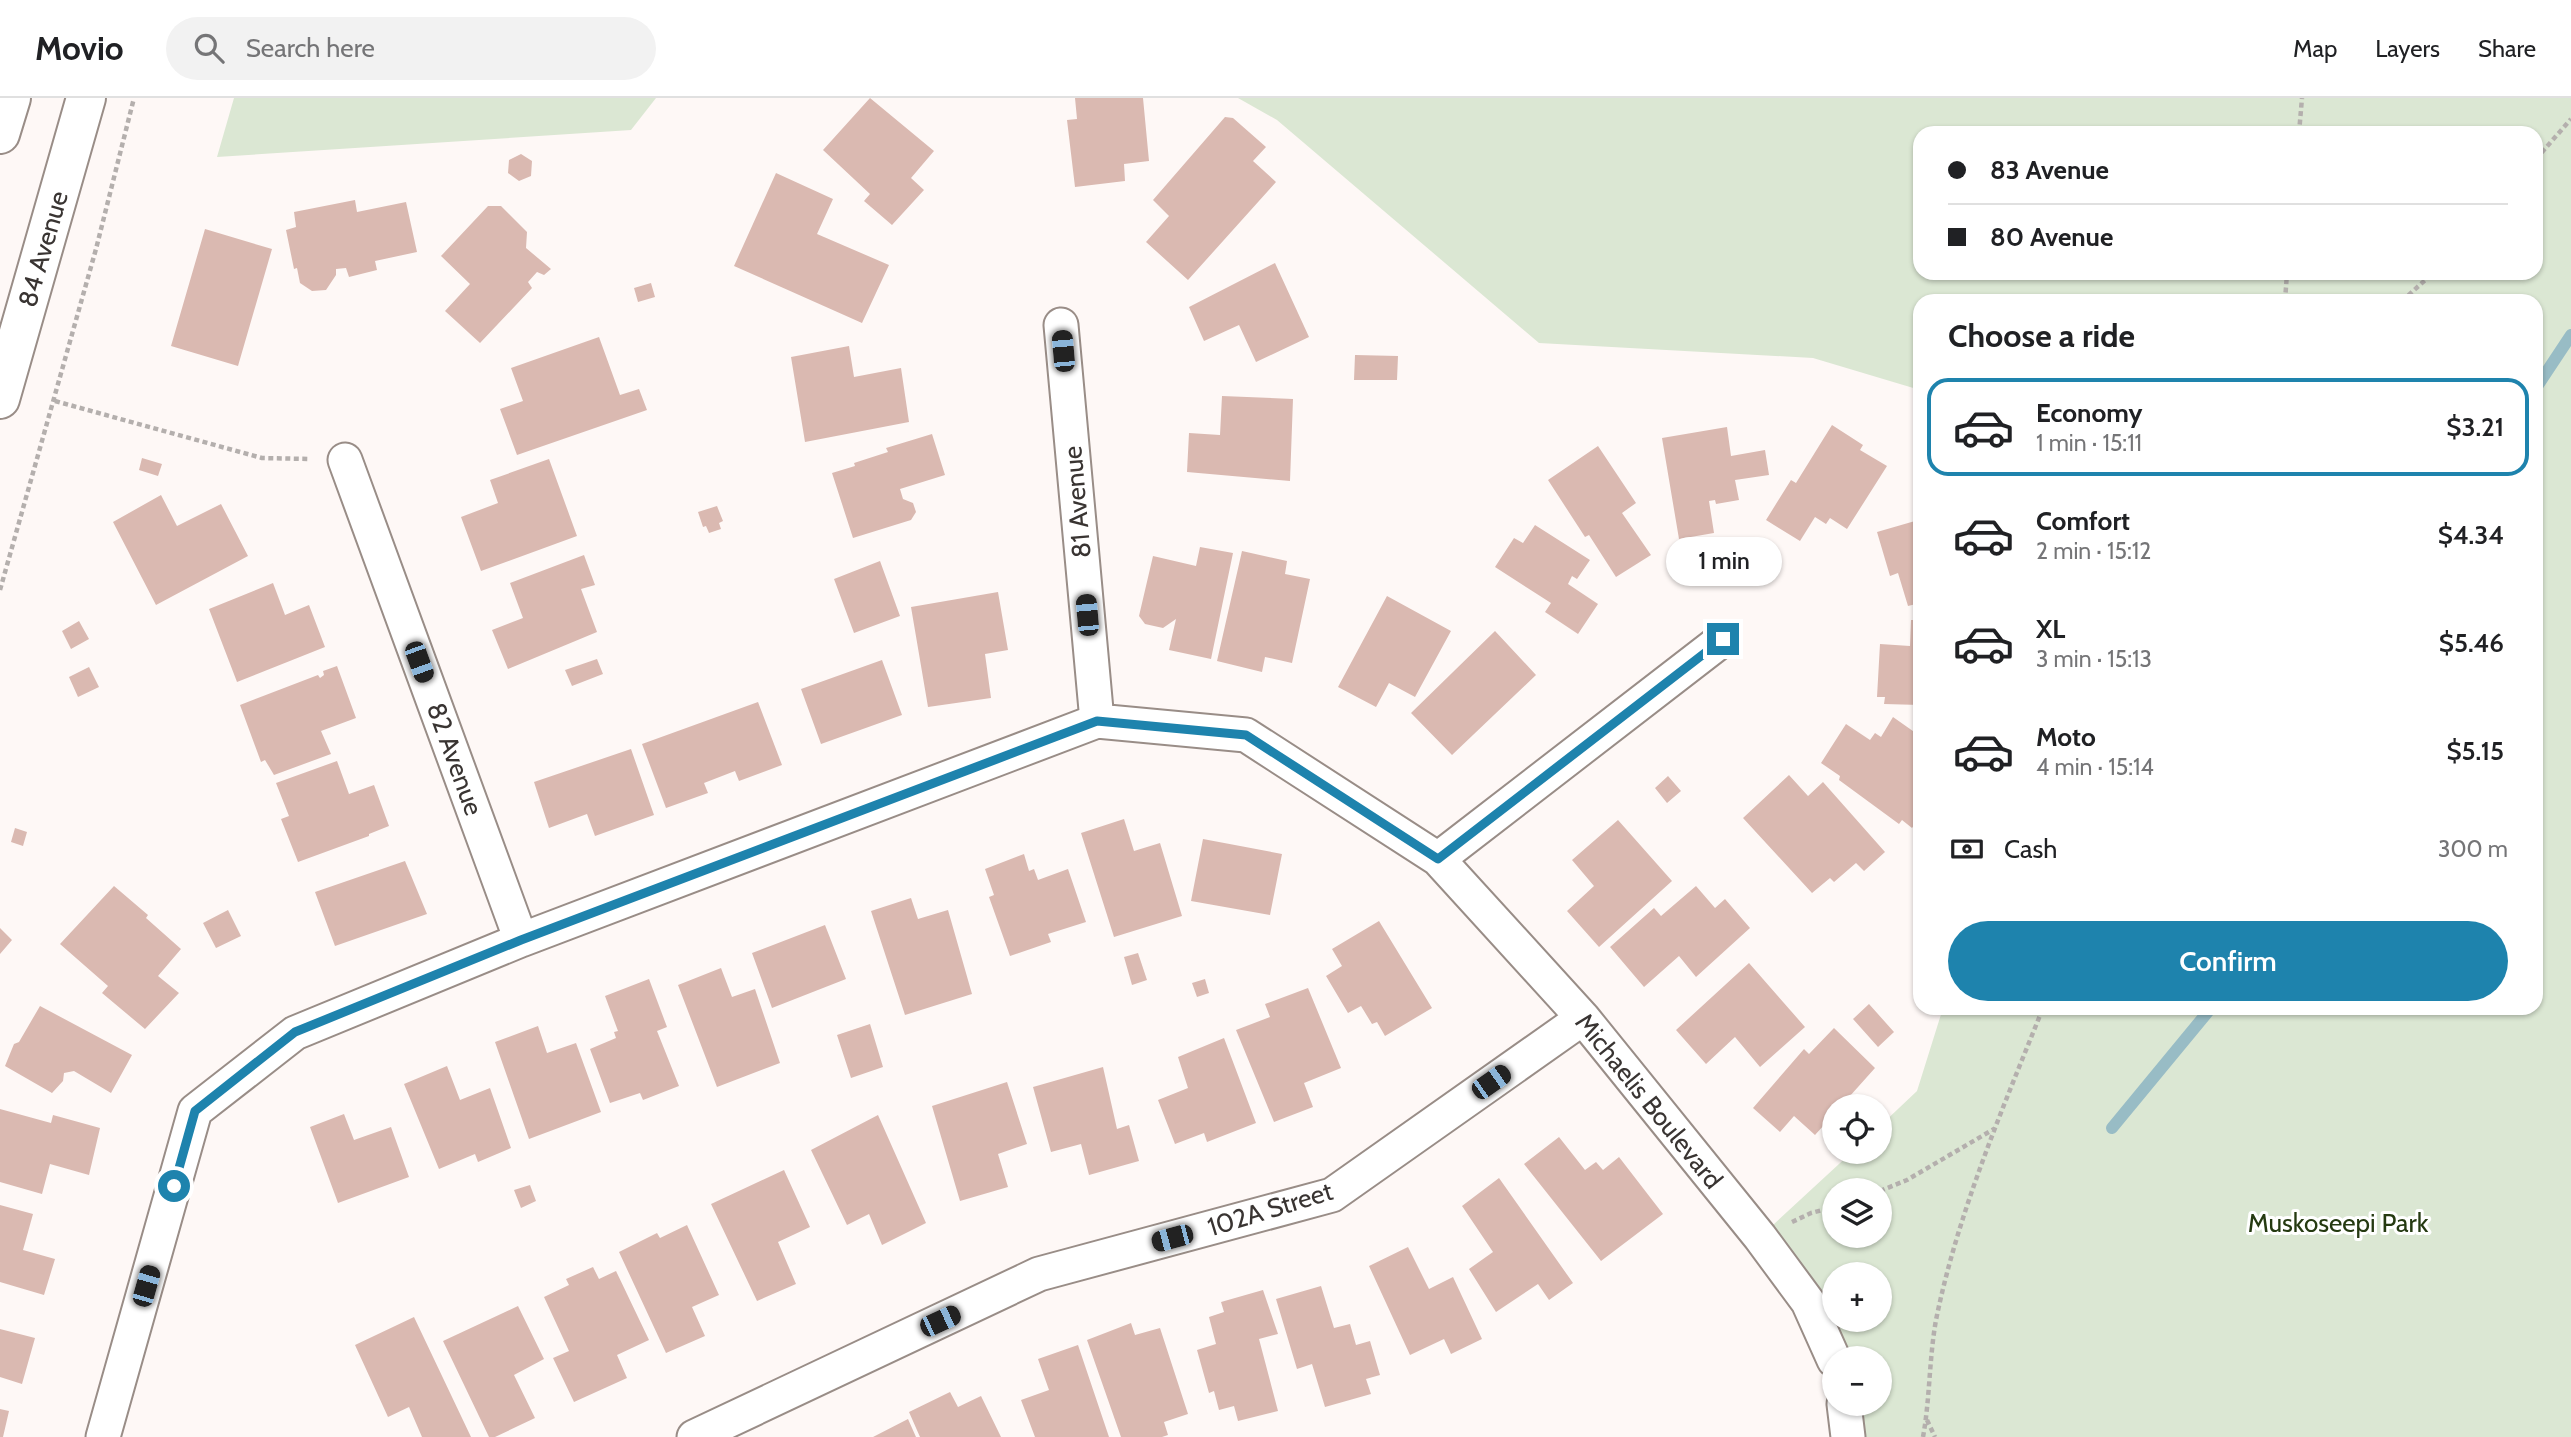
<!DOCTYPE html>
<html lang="en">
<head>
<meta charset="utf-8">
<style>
  body { margin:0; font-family:Cabin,sans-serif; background:#f2f2f2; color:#202124; height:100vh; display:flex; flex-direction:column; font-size:26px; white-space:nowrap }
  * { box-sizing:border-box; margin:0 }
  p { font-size:23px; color:#757577 }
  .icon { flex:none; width:38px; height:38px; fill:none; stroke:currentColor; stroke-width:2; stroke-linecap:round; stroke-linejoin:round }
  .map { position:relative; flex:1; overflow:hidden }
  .side { position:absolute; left:1913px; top:196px; width:630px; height:721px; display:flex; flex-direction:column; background:#fff; border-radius:21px; box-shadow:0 2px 5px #0004 }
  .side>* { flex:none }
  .guide { position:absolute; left:1913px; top:28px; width:630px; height:154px; border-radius:21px; box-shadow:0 2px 5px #0004; display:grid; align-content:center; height:154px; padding:0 35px; background:#fff }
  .buttons { position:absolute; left:1822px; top:996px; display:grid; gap:14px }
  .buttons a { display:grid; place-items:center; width:70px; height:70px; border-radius:50%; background:#fff; box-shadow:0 2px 5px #0004; font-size:35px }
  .end { position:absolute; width:32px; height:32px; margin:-16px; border:9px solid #1e83ad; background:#fff; box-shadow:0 0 0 4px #fff }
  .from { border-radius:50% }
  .bubble { position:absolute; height:49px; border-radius:24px; background:#fff; box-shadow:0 2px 5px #0004; font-size:23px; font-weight:600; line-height:49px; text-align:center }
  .car { position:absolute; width:21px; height:42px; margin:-21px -10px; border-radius:9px; box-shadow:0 0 5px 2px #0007; background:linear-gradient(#222 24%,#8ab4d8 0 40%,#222 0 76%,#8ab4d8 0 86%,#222 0) }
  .guide b { display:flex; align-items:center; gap:24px; height:66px; font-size:26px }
  .guide b+b { border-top:2px solid #e0e0e0 }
  .guide i { width:18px; height:18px; background:#202124 }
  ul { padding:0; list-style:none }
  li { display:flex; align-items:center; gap:21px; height:98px; margin:0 14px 10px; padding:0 21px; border:4px solid transparent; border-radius:21px }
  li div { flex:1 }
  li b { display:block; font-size:26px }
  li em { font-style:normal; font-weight:600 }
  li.active { border-color:#1e83ad }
  li>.icon { width:63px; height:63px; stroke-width:1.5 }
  h2 { padding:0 35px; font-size:32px; line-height:84px }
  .pay { display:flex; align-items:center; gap:18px; height:77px; padding:0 35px; font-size:26px }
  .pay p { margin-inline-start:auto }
  .button { display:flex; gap:14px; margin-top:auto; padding:14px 35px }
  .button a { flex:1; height:80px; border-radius:42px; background:#1e83ad; color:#fff; font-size:28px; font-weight:600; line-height:80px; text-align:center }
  header { display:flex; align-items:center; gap:42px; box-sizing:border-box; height:98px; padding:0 35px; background:#fff; border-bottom:2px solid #e0e0e0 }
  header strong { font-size:33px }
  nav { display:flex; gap:38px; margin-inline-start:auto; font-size:24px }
  .search { width:490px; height:63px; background:#f2f2f2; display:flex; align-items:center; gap:18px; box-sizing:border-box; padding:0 24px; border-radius:38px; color:#757577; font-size:26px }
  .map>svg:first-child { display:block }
</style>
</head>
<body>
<header>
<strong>Movio</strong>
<div class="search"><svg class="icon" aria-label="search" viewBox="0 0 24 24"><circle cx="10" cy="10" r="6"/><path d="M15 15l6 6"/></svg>Search here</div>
<nav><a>Map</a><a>Layers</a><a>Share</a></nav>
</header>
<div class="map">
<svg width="2571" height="1339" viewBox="0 0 2571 1339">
  <rect width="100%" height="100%" fill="#fef8f6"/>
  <path fill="#dbe7d3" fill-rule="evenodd" d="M234 0H656L631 32 217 59Z
    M1238 0H2571V1339H1848L1844 1306H1880V1260H1834L1760 1139 1852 1054H1880V1028L1917 993 1943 910H2536V203H1920V292L1813 260 1539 245 1277 22ZM1920 35H2536V175H1920ZM1834 1092H1880V1138H1834ZM1834 1176H1880V1222H1834Z"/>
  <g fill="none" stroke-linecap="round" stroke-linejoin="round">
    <path stroke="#98bcc5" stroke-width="12" d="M2536 290 2571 237
      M2112 1030 2211 910"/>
  </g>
  <path fill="#dab9b1" d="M870 0 934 53 911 80 924 92 892 127 864 103 870 96 823 52Z
    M1075 0H1143L1149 63 1124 66 1125 83 1075 89 1067 22 1077 21Z
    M1225 19 1233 20 1266 49 1253 63 1276 84 1188 182 1146 144 1169 118 1153 102Z
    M521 56 532 63 531 78 519 83 508 75 509 62Z
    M776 75 833 101 817 136 889 167 862 225 734 168Z
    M355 102 357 114 406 104 417 154 375 163 377 172 349 179 346 170 336 171V177L326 192 312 193 300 185 297 170 294 171 286 132 296 129 294 114Z
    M488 108H501L527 134 526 150 551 171 544 177 537 174 528 184 532 190 480 245 445 213 470 186 441 158Z
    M205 131 272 151 238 268 171 248Z
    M1275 165 1309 239 1256 264 1239 227 1204 243 1189 209Z
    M651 185 655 199 638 204 634 190Z
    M599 239 620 297 639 291 647 312 517 357 500 311 523 303 511 270Z
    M849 248 854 279 901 270 909 324 805 344 791 259Z
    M1355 257 1398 258 1397 282H1354Z
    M1222 298 1293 301 1290 383 1187 374 1189 335 1220 337Z
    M1832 327 1863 347 1860 352 1887 368 1847 431 1830 420 1826 426 1815 419 1800 443 1766 422 1791 382 1796 385Z
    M1727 329 1731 358 1765 352 1769 377 1735 382 1739 402 1716 406 1715 402 1709 403 1714 435 1679 441 1662 340Z
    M932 336 945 377 900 391 903 401 913 405 916 414 911 422 853 440 832 375 855 368 854 365 888 354 886 350Z
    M1598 348 1636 405 1622 415 1651 457 1616 479 1589 437 1585 439 1548 382Z
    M142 360 162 366 158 378 139 372Z
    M549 361 577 438 481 473 461 419 498 405 490 382Z
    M161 397 177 428 221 406 248 458 156 507 113 424Z
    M717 408 723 423 719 425 721 431 709 435 706 428 703 429 698 414Z
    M1915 423 1920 440V505L1908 508 1898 475 1890 478 1877 434Z
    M1535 427 1590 462 1577 481 1572 478 1568 486 1598 506 1578 536 1545 514 1551 505 1495 469 1514 440 1523 445Z
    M1200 449 1233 455 1211 561 1169 552 1176 521 1163 530 1145 526 1139 518 1153 458 1196 468Z
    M1242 453 1287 463 1285 476 1310 481 1292 565 1265 559 1262 574 1217 563Z
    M584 457 595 487 581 491 597 534 508 571 492 532 523 520 510 485Z
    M880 463 900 518 854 535 834 481Z
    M273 485 285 517 309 507 325 549 237 584 209 511Z
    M998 494 1008 552 985 556 991 600 928 609 911 509Z
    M1387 498 1451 533 1415 599 1389 585 1376 609 1338 589Z
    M1911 522H1920V607L1884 606 1885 599H1877L1880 546 1910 548Z
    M79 523 89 541 71 551 62 533Z
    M1495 533 1536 577 1452 657 1411 615Z
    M597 561 603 576 572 588 565 572Z
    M882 562 902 617 821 646 801 591Z
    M337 568 356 620 321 633 331 656 274 677 265 662 261 664 240 607 318 577 320 580 324 577 323 573Z
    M89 569 99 589 78 599 69 579Z
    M758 604 782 667 739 683 735 673 704 685 708 695 666 710 642 646Z
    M1893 619 1920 638V719L1912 730 1902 722 1899 726 1839 682 1840 678 1821 665 1846 626 1870 642 1875 635 1881 639Z
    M631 651 654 717 595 738 587 716 549 730 534 684Z
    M337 663 349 696 374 687 389 728 369 736V738L298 764 281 721 289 718 276 685Z
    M1789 677 1808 698 1823 684 1885 754 1864 773 1856 765 1834 784 1830 780 1812 795 1743 720Z
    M1668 678 1681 693 1667 705 1655 690Z
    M1124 721 1134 753 1160 745 1182 818 1114 839 1081 735Z
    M1618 722 1672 783 1599 849 1567 813 1594 788 1572 762Z
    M15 730 27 734 23 748 11 744Z
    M1203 741 1282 756 1270 817 1191 803Z
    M1024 756 1029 773 1034 771 1038 782 1068 771 1086 824 1048 836 1051 844 1010 858 989 799 994 797 985 771Z
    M405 763 427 816 335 848 315 794Z
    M114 788 148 817 146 820 181 851 158 878 179 895 145 931 102 895 108 888 60 846Z
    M1696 788 1715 810 1725 801 1750 830 1696 879 1679 858 1644 889 1610 849 1654 810 1661 818Z
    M911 800 918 821 948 812 972 896 905 917 871 813Z
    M228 812 241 838 216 850 203 825Z
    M1379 823 1432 910 1385 938 1377 924 1372 926 1361 908 1348 915 1326 878 1342 868 1332 851Z
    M825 827 846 881 772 910 752 855Z
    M0 830 12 842 0 856Z
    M1138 855 1147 882 1132 887 1124 859Z
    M1749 865 1805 929 1760 969 1735 939 1706 966 1676 932Z
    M721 870 732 899 755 891 780 965 717 989 678 887Z
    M649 881 667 929 657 933 679 988 643 1002 640 995 610 1005 590 951 616 940 614 934 618 933 605 898Z
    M1205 881 1209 895 1197 899 1192 885Z
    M1308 890 1341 970 1304 985 1313 1009 1274 1024 1236 932 1270 919 1265 906Z
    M1869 906 1894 934 1878 949 1853 921Z
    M40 908 132 957 111 995 74 973 64 975 63 983 52 995 5 968 14 946 19 944Z
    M870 926 883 969 851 980 837 937Z
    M538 928 547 955 576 945 601 1014 529 1041 495 944Z
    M1834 930 1875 970 1841 1008H1834V1016L1815 1037 1794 1018 1780 1034 1753 1010 1804 951 1809 956Z
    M1224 940 1256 1025 1207 1044 1204 1035 1175 1046 1158 1002 1188 990 1178 959Z
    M447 968 460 1002 490 990 511 1050 478 1064 475 1056 439 1071 404 986Z
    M1103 969 1117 1031 1129 1027 1139 1063 1089 1077 1081 1046 1051 1054 1033 989Z
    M1007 984 1027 1046 998 1056 1008 1089 960 1103 932 1008Z
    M0 1011 51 1025 53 1017 100 1030 89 1077 50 1066 42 1096 0 1084Z
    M344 1016 354 1042 391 1029 409 1079 338 1105 310 1029Z
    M878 1017 926 1125 882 1147 869 1116 847 1127 811 1052Z
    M1559 1039 1585 1072 1596 1064 1603 1072 1619 1059 1663 1116 1601 1163 1524 1066Z
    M784 1072 810 1129 778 1144 796 1186 757 1203 711 1106Z
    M1499 1080 1573 1185 1549 1202 1538 1186 1496 1214 1469 1171 1493 1154 1462 1108Z
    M530 1087 536 1103 521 1110 514 1092Z
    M0 1107 33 1116 23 1152 55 1161 44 1197 0 1184Z
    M687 1127 719 1197 692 1209 705 1238 666 1255 619 1154 657 1135 660 1140Z
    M1408 1149 1429 1191 1453 1179 1482 1241 1451 1256 1444 1241 1410 1257 1369 1168Z
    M593 1169 599 1181 616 1173 649 1242 617 1257 627 1280 574 1304 553 1260 569 1253 544 1199 569 1187 566 1181Z
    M1321 1188 1334 1230 1350 1226 1356 1247 1370 1243 1380 1277 1366 1281 1371 1296 1325 1309 1312 1266 1297 1271 1276 1201Z
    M1263 1192 1278 1236 1259 1241 1278 1313 1238 1323 1234 1308 1219 1312 1214 1293 1209 1295 1197 1252 1216 1246 1209 1219 1224 1214 1221 1204Z
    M518 1208 544 1261 514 1277 535 1320 495 1339H489L443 1243Z
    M414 1219 471 1339H422L409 1309 388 1319 355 1247Z
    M1131 1225 1135 1237 1160 1230 1188 1316 1164 1324 1168 1337 1162 1339H1121L1087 1242Z
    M0 1231 35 1240 22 1286 0 1279Z
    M1078 1247 1109 1339H1035L1021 1302 1049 1292 1038 1261Z
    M950 1294 958 1309 981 1298 1001 1339H920L909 1314Z
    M0 1311 9 1313 3 1339H0Z
    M908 1321 916 1339H873Z"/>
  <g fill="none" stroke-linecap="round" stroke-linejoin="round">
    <defs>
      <path id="street" d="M1061 227 1097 623
        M345 362 521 842
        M1438 761 1723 541
        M1844 1306 1848 1339
        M103 1339 195 1013 295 935 521 842 1097 623 1246 637 1438 761 1583 920 1760 1139 1808 1204 1834 1262
        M694 1339 1039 1176 1332 1097 1583 920"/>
      <path id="secondary" d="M0 36 11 0
        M0 301 86 0"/>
    </defs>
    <use href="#street" stroke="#998d87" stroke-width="37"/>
    <use href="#secondary" stroke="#998d87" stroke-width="42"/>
    <path stroke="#b4afad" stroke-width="4.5" stroke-dasharray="5 3.5" stroke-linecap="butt" d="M2299 35 2302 0
      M2536 61 2571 21
      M2285 203 2287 175
      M2402 203 2433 175
      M55 303 262 360 309 361
      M0 492 96 151 134 0
      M1880 1093 1907 1082 1994 1031
      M1792 1124 1811 1115 1834 1109
      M1927 1322 1935 1339
      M1923 1339C1930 1301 1929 1261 1936 1222 1958 1114 2002 1012 2043 910"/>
    <use href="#street" stroke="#fff" stroke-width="33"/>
    <use href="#secondary" stroke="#fff" stroke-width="38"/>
  </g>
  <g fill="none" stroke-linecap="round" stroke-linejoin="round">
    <path stroke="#1e83ad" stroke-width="9" d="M174 1088 195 1013 295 934 521 842 1097 623 1246 637 1438 761 1723 541"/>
  </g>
  <g text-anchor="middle" stroke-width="6" stroke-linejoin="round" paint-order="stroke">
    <g font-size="26" fill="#393432" stroke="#fff">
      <text transform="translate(43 151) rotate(-74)" y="9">84 Avenue</text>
      <text transform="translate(1077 404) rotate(-95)" y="9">81 Avenue</text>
      <text transform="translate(455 661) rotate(70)" y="9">82 Avenue</text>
      <text transform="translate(1649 1003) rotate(51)" y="9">Michaelis Boulevard</text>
      <text transform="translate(1270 1111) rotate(-17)" y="9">102A Street</text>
    </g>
    <g font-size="26" fill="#253a11" stroke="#fff">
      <text x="2338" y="1134">Muskoseepi Park</text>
    </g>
  </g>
</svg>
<div class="buttons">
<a><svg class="icon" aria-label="locate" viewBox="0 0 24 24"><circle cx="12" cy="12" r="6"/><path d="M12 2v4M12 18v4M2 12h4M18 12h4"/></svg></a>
<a><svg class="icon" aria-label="layers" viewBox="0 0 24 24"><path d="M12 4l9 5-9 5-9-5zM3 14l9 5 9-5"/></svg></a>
<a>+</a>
<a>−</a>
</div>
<i class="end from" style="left:174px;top:1088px"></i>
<i class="end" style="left:1723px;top:541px"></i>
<div class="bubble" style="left:1666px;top:439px;width:116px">1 min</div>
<i class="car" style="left:1063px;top:253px;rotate:355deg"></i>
<i class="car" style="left:1087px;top:517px;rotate:355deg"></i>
<i class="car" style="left:419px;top:564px;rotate:160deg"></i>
<i class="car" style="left:1491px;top:984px;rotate:55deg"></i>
<i class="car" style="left:1172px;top:1140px;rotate:255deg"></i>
<i class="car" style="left:146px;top:1188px;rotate:16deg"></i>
<i class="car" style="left:940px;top:1223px;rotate:65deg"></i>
<div class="guide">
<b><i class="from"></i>83 Avenue</b>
<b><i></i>80 Avenue</b>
</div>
<section class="side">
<h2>Choose a ride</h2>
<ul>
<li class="active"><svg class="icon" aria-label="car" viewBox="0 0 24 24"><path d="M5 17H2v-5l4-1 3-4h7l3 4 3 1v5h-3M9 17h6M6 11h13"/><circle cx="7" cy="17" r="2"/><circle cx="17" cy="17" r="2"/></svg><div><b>Economy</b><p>1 min · 15:11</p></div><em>$3.21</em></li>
<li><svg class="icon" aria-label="car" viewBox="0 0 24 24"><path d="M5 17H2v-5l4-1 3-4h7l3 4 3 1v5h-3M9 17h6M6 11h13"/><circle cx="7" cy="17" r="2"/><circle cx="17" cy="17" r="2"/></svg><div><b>Comfort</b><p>2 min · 15:12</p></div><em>$4.34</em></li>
<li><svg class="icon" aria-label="car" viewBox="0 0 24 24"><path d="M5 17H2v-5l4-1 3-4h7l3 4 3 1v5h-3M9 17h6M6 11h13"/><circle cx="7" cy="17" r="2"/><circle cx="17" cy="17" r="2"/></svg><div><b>XL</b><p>3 min · 15:13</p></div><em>$5.46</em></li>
<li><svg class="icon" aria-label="car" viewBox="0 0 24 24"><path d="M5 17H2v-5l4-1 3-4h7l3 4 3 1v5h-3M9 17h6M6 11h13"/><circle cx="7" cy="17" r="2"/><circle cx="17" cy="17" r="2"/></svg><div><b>Moto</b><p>4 min · 15:14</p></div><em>$5.15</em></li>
</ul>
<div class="pay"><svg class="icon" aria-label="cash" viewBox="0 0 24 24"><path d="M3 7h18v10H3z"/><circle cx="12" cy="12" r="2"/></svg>Cash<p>300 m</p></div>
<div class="button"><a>Confirm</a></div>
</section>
</div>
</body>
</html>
